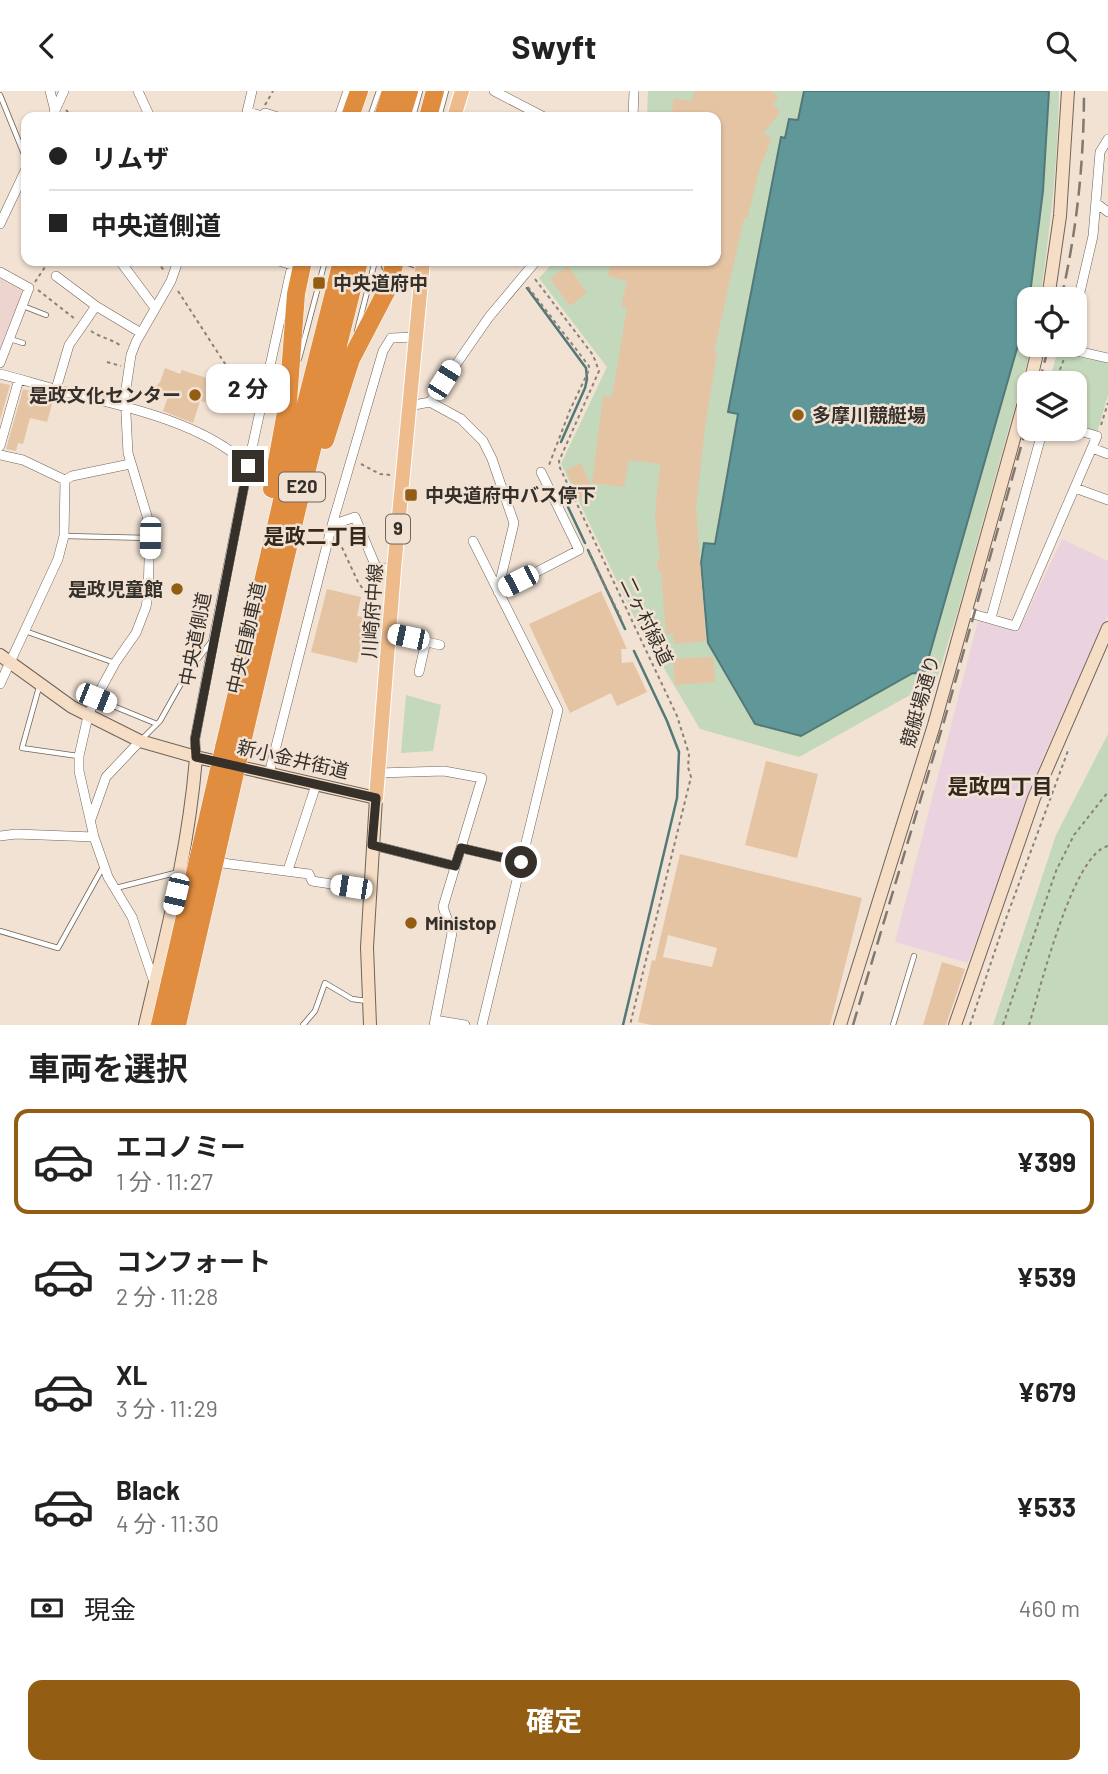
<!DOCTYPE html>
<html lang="ja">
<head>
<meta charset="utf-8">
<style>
  body { margin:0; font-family:Barlow,"Noto Sans JP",sans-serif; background:#f6f6f6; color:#222; height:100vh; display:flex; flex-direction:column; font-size:26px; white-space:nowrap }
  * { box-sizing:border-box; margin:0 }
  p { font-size:23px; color:#767676 }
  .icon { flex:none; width:38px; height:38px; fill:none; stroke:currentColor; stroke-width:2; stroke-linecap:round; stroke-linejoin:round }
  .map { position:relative; height:934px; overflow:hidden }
  .details { display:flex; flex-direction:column; background:#fff; flex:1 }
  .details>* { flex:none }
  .top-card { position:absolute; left:21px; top:21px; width:700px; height:154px; border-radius:14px; box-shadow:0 2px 5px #0004; display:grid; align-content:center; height:154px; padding:0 28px; background:#fff }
  .fabs { position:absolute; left:1017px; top:196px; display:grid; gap:14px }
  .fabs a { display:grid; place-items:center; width:70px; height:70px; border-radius:14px; background:#fff; box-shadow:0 2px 5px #0004; font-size:35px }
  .end { position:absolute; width:32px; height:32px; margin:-16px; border:9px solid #36302b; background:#fff; box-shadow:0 0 0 4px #fff }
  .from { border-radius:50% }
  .bubble { position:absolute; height:49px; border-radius:14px; background:#fff; box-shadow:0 2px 5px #0004; font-size:23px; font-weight:700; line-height:49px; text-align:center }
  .car { position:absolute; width:21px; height:42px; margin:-21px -10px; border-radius:9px; box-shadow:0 0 5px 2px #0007; background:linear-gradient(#fff 24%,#345 0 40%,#fff 0 76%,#345 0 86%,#fff 0) }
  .top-card b { display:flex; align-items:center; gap:24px; height:66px; font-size:26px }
  .top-card b+b { border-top:2px solid #e0e0e0 }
  .top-card i { width:18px; height:18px; background:#222 }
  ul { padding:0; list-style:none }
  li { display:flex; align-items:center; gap:21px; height:105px; margin:0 14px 10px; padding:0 14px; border:4px solid transparent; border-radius:14px }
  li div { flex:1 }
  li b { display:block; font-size:26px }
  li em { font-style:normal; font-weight:700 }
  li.current { border-color:#935e13 }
  li>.icon { width:63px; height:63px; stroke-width:1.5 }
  h2 { padding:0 28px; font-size:32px; line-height:84px }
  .pay { display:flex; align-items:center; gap:18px; height:77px; padding:0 28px; font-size:26px }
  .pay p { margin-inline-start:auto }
  .button { display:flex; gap:14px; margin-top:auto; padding:14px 28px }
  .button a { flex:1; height:80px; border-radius:14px; background:#935e13; color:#fff; font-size:28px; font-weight:700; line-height:80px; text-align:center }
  header { display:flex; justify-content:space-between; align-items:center; height:91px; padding:0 28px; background:#fff; font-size:32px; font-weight:700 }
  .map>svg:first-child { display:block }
</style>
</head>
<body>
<header><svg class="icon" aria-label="back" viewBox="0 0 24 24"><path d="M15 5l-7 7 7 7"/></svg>Swyft<svg class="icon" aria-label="search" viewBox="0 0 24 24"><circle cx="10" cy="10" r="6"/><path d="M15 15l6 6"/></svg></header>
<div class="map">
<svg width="1108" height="934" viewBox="0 0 1108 934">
  <rect width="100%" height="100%" fill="#f1e2d3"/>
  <path fill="#ead3df" d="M1062 448 1108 470V524L1043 666 968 872 895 851 978 530 1018 541Z"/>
  <path fill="#eed4ce" d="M0 185 20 196 23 202 0 263Z"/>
  <path fill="#c4d8bb" d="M648 0H1059C1058 70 1050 139 1040 208H1029L1031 258 958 519 933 601 919 599 799 666 700 638 636 530 561 373 607 276 539 187 555 170H716V26H647Z
    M1057 262 1108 272V304L1096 345 1065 338H1074V292H1049Z
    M406 604 441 614 433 660 401 662Z
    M1108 643V934H993L1056 744Z"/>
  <path fill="#609799" stroke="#537878" stroke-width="2" d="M804 0H1049L1043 100 1028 219 924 583 913 582 801 645 755 633 708 552 701 472 704 452 715 453 738 323 728 321 781 46 785 47 789 28 798 29Z"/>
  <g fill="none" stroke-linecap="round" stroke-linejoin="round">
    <path stroke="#537878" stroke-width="2.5" d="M527 197 586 277 587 288 585 297 561 351
      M568 416 585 452
      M588 459 625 538
      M623 934 677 707 679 661 667 630 634 560"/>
  </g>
  <path fill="#e5c4a3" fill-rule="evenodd" d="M694 0H771L778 6 773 14 779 18 778 24 763 43 772 47 760 76 747 128 744 127 714 261 717 262 706 329 696 417 706 550 674 553 673 543H666L661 481H658L657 469H660L655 425 660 373 629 369 624 396 592 392 603 305 612 306 627 217 621 216 627 190 608 185 611 170H716V26H671L674 7 692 10Z
    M568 175 587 202 570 215 550 188Z
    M165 277 180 283 182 279 225 293 219 315 200 310 193 332 163 320 168 306 156 304 153 299 160 291Z
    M0 292 10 294 0 329Z
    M23 298 54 306 47 331 30 327 23 353 18 352 16 360 6 358Z
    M581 372 594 401 580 408 566 379Z
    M327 498 361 506 357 525 368 527 357 572 311 561Z
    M601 500 627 558H621L622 572 633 571 647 601 617 615 611 602 570 622 529 533Z
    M713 566 715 591 675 594 673 568Z
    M766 670 818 683 797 767 745 754Z
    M680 763 862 807 830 934H651L638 931 652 869 655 870ZM668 844 717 857 712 876 663 866Z
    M942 871 965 878 946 934H923Z"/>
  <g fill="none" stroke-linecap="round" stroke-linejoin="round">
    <defs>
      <path id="lane" d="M0 4 26 68
        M370 26 379 0
        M413 26 420 0
        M439 26 446 0
        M23 215 46 224
        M357 240 375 170
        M10 248 23 252
        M299 268 325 170
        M65 445 150 447
        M25 540 115 572
        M39 596 22 657 78 665
        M96 608 157 633
        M141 649 160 630 187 582 211 551
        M116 797 179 781
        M0 840 58 857 103 776
        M303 934 315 920 325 892 352 908 367 910
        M893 934 914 865"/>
      <path id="street" d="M50 0 55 20
        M138 0 150 26
        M252 0 247 21 263 25
        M494 0 544 26
        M52 26 64 0
        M262 26 265 22 278 26
        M339 26 348 0
        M633 26 634 0
        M1096 112 1108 121
        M0 133 26 78
        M120 170 155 217
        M279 170 292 174
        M0 181 29 197 0 272
        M56 185 96 215
        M1074 227 1093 145 1100 61 1108 48
        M1069 254 1068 258 1108 267
        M0 283C21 288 42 295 63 300 121 314 206 332 248 375
        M56 298 69 254 96 215 141 242
        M430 311 489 226 536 170
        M409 315 430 311 461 328 483 350 492 368 514 432 498 499
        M0 355 19 288
        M1092 357 1108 363
        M0 364 23 369 65 389 72 385 130 373
        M1075 397 1108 409
        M332 434 355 426 376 476 394 478
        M473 450 558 619 482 934
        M498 501 579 459 541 381
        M966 521 1015 535 1097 345 1073 338
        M991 527 1043 338
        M390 542 440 554
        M419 581 426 550
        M0 593 58 468 64 445 65 389
        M196 666 195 648 214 547 248 375 293 170
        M378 682 444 680 482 687 443 816 452 842 434 934
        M269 683 332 434 383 260 391 247 415 246
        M91 728 106 686 140 650
        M0 745 16 743 94 746
        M372 754 455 775
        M461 757 521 771
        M214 771 309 783 312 790 370 799
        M288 779 316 694
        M154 891 132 826 108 786 94 746 79 680V665L88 625 96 607 115 572 136 542 146 516 148 504 150 435 128 362 125 304 131 264 136 251 171 190 178 170
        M435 929 465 934"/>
      <path id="secondary" d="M388 175 421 186
        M1048 208 1060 125 1068 0
        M1030 292 1039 254
        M0 564 72 616 140 650 196 666 376 707 367 856 370 934
        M145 934C166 844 189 758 196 666
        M840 934 934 634 1029 294
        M955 934 1034 707 1108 537"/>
      <path id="primary" d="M454 26 462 0
        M376 707 394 478 423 170"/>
      <path id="highway" d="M350 26 359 0
        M383 26 391 0
        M401 26 409 0
        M428 26 435 0
        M325 349 351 268 388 197
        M272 398 288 310 296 203 303 170
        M224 657 289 380 342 170
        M240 660 297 418 359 170"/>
    </defs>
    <use href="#lane" stroke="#716457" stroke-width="6"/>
    <use href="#street" stroke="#716457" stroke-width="10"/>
    <use href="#secondary" stroke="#716457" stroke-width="14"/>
    <use href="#primary" stroke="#fff" stroke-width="16"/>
    <use href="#highway" stroke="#fff" stroke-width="19"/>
    <path stroke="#8b8177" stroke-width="2" stroke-dasharray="3.5 3.5" stroke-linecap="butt" d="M265 14 273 0
      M66 19 72 26
      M157 170 165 181
      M512 170 516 176
      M535 188 593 264 599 280 559 370 560 377 677 625 689 663 688 676 691 686 630 934
      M35 191 49 170
      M528 196 589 275V279L570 319 549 374
      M38 199 75 228
      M178 200 240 296 252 307
      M91 240C101 247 115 249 122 256
      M107 271 121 275
      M1055 292 1065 265
      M1101 334 1108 312
      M361 373 380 383 391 384
      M339 450 358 491 377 518
      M589 462 621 527
      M970 934 1004 833 1069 657
      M1003 934 1056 780 1074 744 1108 701
      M1029 934C1040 899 1073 762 1108 755"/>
    <use href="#lane" stroke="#fff" stroke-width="4.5"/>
    <use href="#street" stroke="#fff" stroke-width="9"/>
    <use href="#secondary" stroke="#f6ddc6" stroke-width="12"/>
    <use href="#primary" stroke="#edbb8c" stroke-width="14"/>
    <use href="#highway" stroke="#e18d40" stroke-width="18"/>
    <path stroke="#82786f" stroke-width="2.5" stroke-dasharray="14 7" stroke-linecap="butt" d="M1061 208C1077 140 1084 70 1084 0
      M1039 292 1049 254
      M853 934 945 627 1029 327"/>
    <defs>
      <path id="highway-bridge" d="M388 197 395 170
        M160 934 224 657
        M177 934 240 660"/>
    </defs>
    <use href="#highway-bridge" stroke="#fff" stroke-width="19" stroke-linecap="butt"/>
    <use href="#highway-bridge" stroke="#e18d40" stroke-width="18"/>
  </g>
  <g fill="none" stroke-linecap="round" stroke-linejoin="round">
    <path stroke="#36302b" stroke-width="9" d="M248 375 195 648 196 666 376 707 372 754 455 775 461 757 521 771"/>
  </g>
  <g fill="#935e13" stroke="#f1e2d3" stroke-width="2.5">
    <rect x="312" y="185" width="14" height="14" rx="3.5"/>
    <circle cx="195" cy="304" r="7"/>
    <circle cx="798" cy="324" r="7"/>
    <rect x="404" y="397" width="14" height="14" rx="3.5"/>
    <circle cx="177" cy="498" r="7"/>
    <circle cx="411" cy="832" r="7"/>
  </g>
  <g text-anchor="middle" stroke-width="5" stroke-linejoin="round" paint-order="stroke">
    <g fill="#f1e2d3" stroke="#6e655d" stroke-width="2">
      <rect x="279" y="381.5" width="46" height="29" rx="5"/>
      <rect x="386" y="423.5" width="24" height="29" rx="5"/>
    </g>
    <g font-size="18" font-weight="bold" fill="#36302b">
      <text x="302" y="402">E20</text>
      <text x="398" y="444">9</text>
    </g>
    <g font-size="19" font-weight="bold" fill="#36302b" stroke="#f1e2d3" text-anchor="start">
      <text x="333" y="199">中央道府中</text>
      <text x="181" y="311" text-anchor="end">是政文化センター</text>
      <text x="812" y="331">多摩川競艇場</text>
      <text x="425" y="411">中央道府中バス停下</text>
      <text x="163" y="505" text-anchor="end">是政児童館</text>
      <text x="425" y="839">Ministop</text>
    </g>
    <g font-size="19" fill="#36302b" stroke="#f1e2d3">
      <text transform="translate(372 520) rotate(-86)" y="7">川崎府中線</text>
      <text transform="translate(647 530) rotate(64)" y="7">二ヶ村緑道</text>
      <text transform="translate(246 547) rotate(-77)" y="7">中央自動車道</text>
      <text transform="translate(195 548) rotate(-79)" y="7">中央道側道</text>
      <text transform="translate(920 610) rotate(-74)" y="7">競艇場通り</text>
      <text transform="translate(293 668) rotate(13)" y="7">新小金井街道</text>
    </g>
    <g font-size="21" font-weight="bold" fill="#34291d" stroke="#f1e2d3">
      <text x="316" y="453">是政二丁目</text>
      <text x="1000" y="703">是政四丁目</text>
    </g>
  </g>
</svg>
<div class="fabs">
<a><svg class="icon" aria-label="locate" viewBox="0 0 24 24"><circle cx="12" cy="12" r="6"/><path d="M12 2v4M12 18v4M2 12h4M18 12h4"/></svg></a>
<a><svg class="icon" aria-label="layers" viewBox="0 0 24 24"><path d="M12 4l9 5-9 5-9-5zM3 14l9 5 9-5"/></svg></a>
</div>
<i class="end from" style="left:521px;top:771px"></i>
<i class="end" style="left:248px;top:375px"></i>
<div class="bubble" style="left:206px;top:273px;width:84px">2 分</div>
<i class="car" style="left:444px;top:289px;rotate:32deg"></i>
<i class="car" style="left:150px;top:447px;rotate:181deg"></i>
<i class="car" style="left:518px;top:490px;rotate:243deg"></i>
<i class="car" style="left:408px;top:546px;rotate:282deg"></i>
<i class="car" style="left:96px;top:607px;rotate:112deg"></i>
<i class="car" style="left:351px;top:796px;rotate:279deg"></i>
<i class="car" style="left:176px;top:803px;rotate:193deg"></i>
<div class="top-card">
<b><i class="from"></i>リムザ</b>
<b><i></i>中央道側道</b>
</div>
</div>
<section class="details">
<h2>車両を選択</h2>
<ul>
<li class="current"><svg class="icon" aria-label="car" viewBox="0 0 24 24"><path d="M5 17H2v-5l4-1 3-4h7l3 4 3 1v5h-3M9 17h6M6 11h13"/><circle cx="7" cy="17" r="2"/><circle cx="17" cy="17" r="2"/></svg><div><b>エコノミー</b><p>1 分 · 11:27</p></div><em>¥399</em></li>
<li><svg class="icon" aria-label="car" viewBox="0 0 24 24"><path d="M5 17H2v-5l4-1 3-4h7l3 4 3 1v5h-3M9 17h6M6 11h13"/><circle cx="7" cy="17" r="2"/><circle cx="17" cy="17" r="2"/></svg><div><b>コンフォート</b><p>2 分 · 11:28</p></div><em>¥539</em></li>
<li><svg class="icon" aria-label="car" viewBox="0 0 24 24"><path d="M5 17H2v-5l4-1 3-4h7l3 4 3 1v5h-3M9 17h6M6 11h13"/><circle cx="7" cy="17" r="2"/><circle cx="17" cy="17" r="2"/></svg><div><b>XL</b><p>3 分 · 11:29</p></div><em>¥679</em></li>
<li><svg class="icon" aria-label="car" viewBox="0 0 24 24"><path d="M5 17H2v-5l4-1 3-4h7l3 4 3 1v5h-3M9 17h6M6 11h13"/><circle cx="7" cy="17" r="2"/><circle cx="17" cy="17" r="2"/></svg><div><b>Black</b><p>4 分 · 11:30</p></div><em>¥533</em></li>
</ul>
<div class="pay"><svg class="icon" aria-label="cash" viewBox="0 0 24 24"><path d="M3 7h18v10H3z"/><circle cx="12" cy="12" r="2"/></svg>現金<p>460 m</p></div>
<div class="button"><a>確定</a></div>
</section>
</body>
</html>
